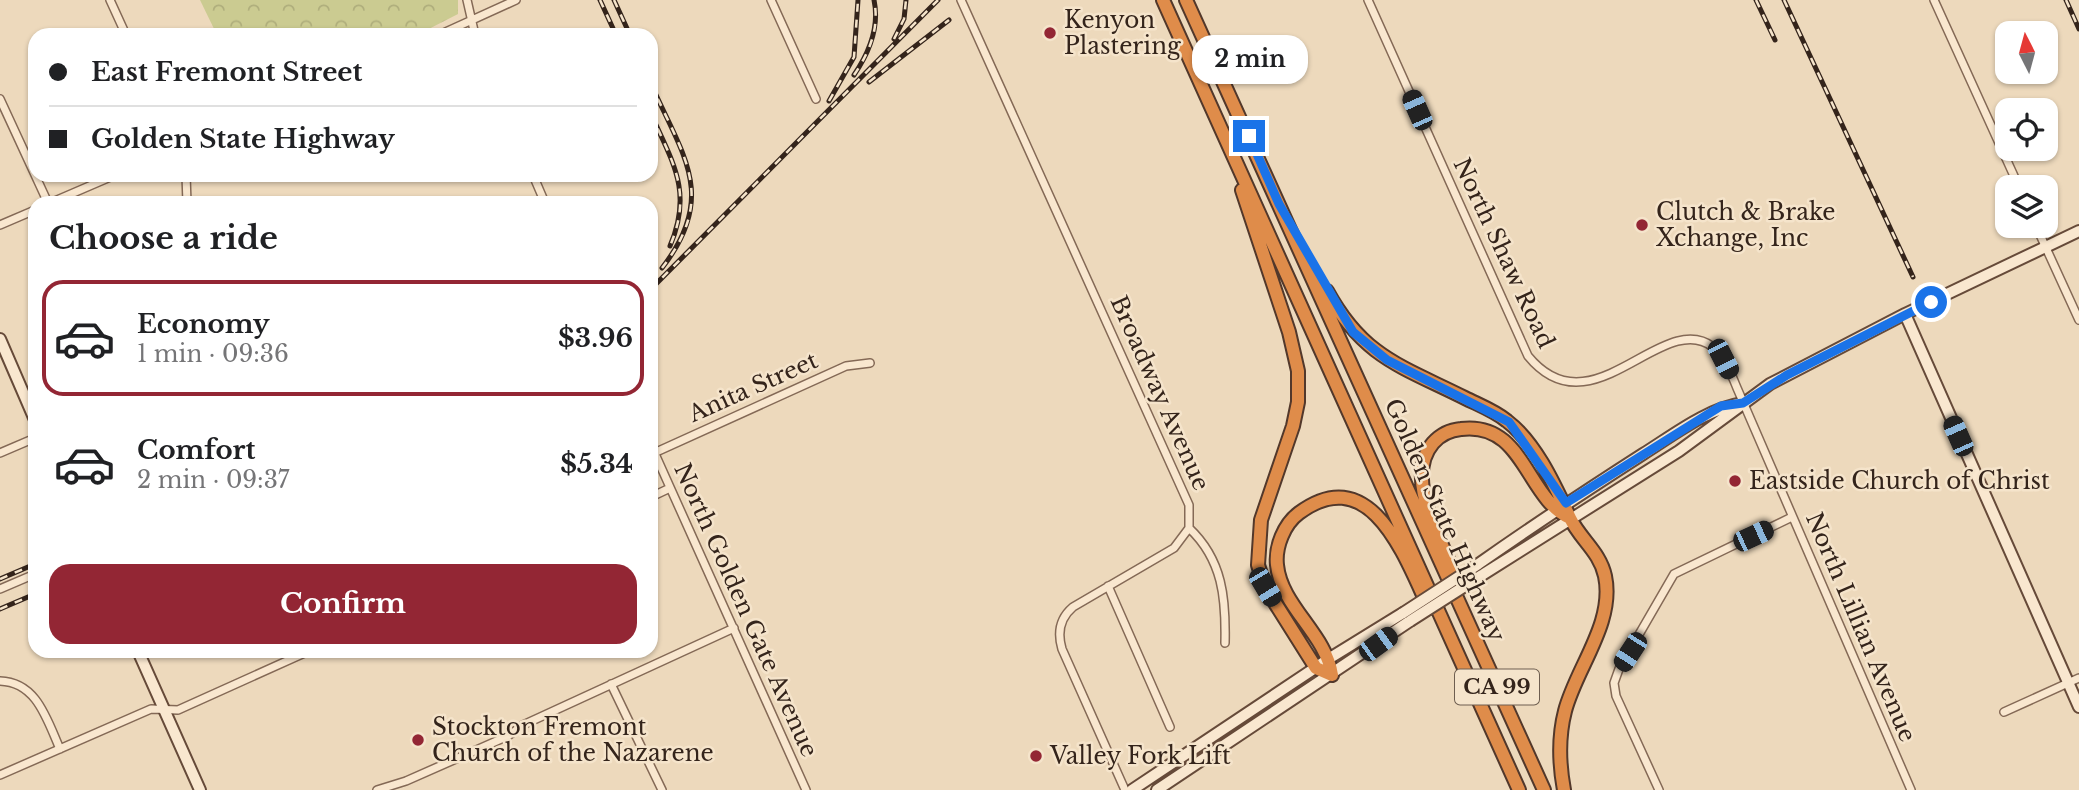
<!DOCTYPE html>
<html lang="en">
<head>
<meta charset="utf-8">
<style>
  body { margin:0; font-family:"Libre Baskerville",serif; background:#f6f6f6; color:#202124; height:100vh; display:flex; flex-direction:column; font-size:26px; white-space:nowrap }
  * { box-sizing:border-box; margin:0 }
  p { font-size:23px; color:#757577 }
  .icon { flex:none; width:38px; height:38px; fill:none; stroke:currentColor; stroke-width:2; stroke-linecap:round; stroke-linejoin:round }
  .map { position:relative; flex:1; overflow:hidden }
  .side { position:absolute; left:28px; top:196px; width:630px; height:462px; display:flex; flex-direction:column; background:#fff; border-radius:21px; box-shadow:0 2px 5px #0004 }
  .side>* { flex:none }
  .banner { position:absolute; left:28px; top:28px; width:630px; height:154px; border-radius:21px; box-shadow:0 2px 5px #0004; display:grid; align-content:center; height:154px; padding:0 21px; background:#fff }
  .needle { width:46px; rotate:354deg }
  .fabs { position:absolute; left:1995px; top:21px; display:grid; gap:14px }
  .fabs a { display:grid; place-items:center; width:63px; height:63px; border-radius:14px; background:#fff; box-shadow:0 2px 5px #0004; font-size:35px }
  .end { position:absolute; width:32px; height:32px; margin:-16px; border:9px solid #1a73e8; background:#fff; box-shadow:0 0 0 4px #fff }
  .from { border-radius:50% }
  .bubble { position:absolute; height:49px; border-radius:21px; background:#fff; box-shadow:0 2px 5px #0004; font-size:23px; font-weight:700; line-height:49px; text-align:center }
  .car { position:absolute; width:21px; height:42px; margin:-21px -10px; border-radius:9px; box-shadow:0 0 5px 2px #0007; background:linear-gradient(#222 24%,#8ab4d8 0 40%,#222 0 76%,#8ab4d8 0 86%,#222 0) }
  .banner b { display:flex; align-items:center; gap:24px; height:66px; font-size:26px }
  .banner b+b { border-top:2px solid #e0e0e0 }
  .banner i { width:18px; height:18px; background:#202124 }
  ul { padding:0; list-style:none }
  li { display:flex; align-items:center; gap:21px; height:116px; margin:0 14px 10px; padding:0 7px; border:4px solid transparent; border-radius:21px }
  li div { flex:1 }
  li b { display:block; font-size:26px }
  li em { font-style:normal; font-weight:700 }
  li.active { border-color:#932634 }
  li>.icon { width:63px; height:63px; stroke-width:1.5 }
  h2 { padding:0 21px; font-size:32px; line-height:84px }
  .button { display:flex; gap:14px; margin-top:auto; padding:14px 21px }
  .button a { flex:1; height:80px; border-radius:21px; background:#932634; color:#fff; font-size:28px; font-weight:700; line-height:80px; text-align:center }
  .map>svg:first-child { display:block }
</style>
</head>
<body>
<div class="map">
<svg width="2079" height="790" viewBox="0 0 2079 790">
  <defs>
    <pattern id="park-crowns" width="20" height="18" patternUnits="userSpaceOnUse" patternTransform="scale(1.75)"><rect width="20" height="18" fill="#cbcb91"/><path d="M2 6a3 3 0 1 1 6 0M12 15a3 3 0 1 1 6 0" fill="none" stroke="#afae7c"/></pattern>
  </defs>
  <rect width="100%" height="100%" fill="#edd9bc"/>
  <path fill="url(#park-crowns)" d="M200 0H458V14L417 35H217Z"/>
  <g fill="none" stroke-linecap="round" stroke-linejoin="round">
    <defs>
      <path id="street" d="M110 0 126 35
        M467 0 475 35
        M771 0 816 99
        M961 0 1189 505V528L1174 548 1073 607C1060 618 1057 632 1062 649L1125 790
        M1368 0 1528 356C1592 434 1662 308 1713 347 1725 356 1731 374 1737 388L1911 790
        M1934 0 2019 187
        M439 35 516 0
        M0 99 48 203
        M186 175 187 203
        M533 175 545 203
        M50 203 115 175
        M0 225 35 210
        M2036 226 2079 320
        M651 445 806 790
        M0 453 35 438
        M654 453 846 366 870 363
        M651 497 670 488
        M1189 528C1223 560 1226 599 1225 643
        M1108 586 1170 727
        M0 589 35 574
        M0 681C37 682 47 720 60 749
        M611 684 662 790
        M2004 712 2079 678
        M0 775 151 709 178 710 309 651
        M377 790 406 781 508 736 523 725 734 628
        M1659 790 1616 696 1614 683 1619 669 1674 574 1792 517"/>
      <path id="secondary" d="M1905 314 2079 707
        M0 339 35 420
        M1477 565C1531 527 1587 490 1643 454 1675 434 1706 409 1743 403
        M1482 575 1679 451 1770 384 1905 314 2079 231
        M138 651 200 790
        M1132 790 1330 658 1403 613
        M1157 790 1410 621"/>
      <path id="highway" d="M1163 0 1519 790
        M1186 0 1544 790
        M1242 190 1289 332 1298 371V402L1293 426 1261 520 1258 565 1265 587 1316 668 1332 675
        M1327 291C1363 357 1401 366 1465 398 1479 405 1495 411 1507 421 1536 443 1555 486 1570 518 1580 539 1600 552 1605 576 1615 623 1576 668 1565 711 1558 738 1559 763 1564 790
        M1451 578 1452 569C1439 534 1404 477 1433 443 1441 434 1450 430 1461 429 1524 421 1526 498 1570 518
        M1332 675C1326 634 1281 606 1277 565 1275 547 1284 524 1299 513 1371 460 1405 557 1429 608"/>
    </defs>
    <use href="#street" stroke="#846956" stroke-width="10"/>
    <use href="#secondary" stroke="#664a39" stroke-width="14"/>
    <use href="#highway" stroke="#52382b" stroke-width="16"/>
    <use href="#street" stroke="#f9e7cf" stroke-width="7"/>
    <use href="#secondary" stroke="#f9e7cf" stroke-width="10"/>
    <use href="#highway" stroke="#df8c4a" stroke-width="12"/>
    <defs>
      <path id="rail" d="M600 0 616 35
        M614 0 630 35
        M1756 0 1775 40
        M1784 0 1913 277
        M2066 0 2079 29
        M894 39 904 19 906 0
        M854 75C869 53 880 28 874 0
        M869 82 949 20
        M651 84C683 156 718 196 662 268
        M829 101 854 57 858 0
        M651 114C673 163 693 192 670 246
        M651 289 938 0
        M0 579 35 564
        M0 609 35 594"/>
    </defs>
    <use href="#rail" stroke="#34241b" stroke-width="5"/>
    <use href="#rail" stroke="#f5e4cb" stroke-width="2.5" stroke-dasharray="8" stroke-linecap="butt"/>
    <defs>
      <path id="secondary-bridge" d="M1403 613 1477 565
        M1410 621 1482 575"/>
    </defs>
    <use href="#secondary-bridge" stroke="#664a39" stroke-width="14" stroke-linecap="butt"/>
    <use href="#secondary-bridge" stroke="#f9e7cf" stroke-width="10"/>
  </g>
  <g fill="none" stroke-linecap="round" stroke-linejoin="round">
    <path stroke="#1a73e8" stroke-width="9" d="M1249 136 1279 204 1353 332 1387 360 1509 422 1566 503 1721 406 1743 403 1787 375 1931 302"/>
  </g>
  <g fill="#932634" stroke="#f5e4cb" stroke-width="2.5">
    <circle cx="1050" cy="33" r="7"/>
    <circle cx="1642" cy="225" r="7"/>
    <circle cx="1735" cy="481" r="7"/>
    <circle cx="418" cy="740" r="7"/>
    <circle cx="1036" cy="756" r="7"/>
  </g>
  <g text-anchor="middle" stroke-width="5" stroke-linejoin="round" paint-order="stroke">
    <rect fill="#f5e4cb" stroke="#6e5e50" stroke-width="2" x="1455" y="669.5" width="84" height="35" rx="5"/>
    <g font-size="21" font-weight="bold" fill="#34241b">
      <text x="1497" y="694">CA 99</text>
    </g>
    <g font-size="23" fill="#34241b" stroke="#f5e4cb" text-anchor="start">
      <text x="1064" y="28">Kenyon<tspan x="1064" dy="26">Plastering</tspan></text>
      <text x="1656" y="220">Clutch &amp; Brake<tspan x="1656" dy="26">Xchange, Inc</tspan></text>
      <text x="1749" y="489">Eastside Church of Christ</text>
      <text x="432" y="735">Stockton Fremont<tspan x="432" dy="26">Church of the Nazarene</tspan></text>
      <text x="1050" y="764">Valley Fork Lift</text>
    </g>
    <g font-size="23" fill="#34241b" stroke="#f5e4cb">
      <text transform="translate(1504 253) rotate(65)" y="8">North Shaw Road</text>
      <text transform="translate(753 387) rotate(-24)" y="8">Anita Street</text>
      <text transform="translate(1160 393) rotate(66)" y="8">Broadway Avenue</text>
      <text transform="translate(1445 520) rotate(66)" y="8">Golden State Highway</text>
      <text transform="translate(746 610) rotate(66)" y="8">North Golden Gate Avenue</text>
      <text transform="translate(1861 627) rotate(67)" y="8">North Lillian Avenue</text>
    </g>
  </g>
</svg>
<div class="fabs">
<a><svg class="needle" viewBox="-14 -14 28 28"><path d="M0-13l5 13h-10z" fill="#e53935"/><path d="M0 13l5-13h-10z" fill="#757577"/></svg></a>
<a><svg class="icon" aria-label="locate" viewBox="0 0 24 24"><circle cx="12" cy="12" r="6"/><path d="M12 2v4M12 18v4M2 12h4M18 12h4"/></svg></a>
<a><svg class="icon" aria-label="layers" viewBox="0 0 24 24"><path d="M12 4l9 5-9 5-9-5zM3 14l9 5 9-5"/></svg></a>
</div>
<i class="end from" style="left:1931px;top:302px"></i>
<i class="end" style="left:1249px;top:136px"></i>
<div class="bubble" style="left:1192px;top:35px;width:116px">2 min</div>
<i class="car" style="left:1417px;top:110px;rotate:336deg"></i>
<i class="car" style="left:1723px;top:359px;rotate:153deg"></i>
<i class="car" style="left:1958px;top:436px;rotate:336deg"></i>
<i class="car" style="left:1753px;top:536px;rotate:65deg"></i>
<i class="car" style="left:1265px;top:587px;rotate:149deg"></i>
<i class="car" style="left:1378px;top:644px;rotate:54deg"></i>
<i class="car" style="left:1630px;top:652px;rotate:213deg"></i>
<div class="banner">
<b><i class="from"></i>East Fremont Street</b>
<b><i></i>Golden State Highway</b>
</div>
<section class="side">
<h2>Choose a ride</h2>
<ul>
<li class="active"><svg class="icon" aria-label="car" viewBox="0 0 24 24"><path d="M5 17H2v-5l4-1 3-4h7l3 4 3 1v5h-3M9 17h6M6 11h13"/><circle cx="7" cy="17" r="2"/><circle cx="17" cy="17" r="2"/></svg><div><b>Economy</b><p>1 min · 09:36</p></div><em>$3.96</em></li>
<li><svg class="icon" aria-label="car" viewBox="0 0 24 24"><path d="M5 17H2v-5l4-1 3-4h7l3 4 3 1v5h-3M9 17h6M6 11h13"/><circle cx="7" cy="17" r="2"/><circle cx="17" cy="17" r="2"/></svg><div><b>Comfort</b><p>2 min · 09:37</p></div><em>$5.34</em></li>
</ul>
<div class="button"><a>Confirm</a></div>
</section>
</div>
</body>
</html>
